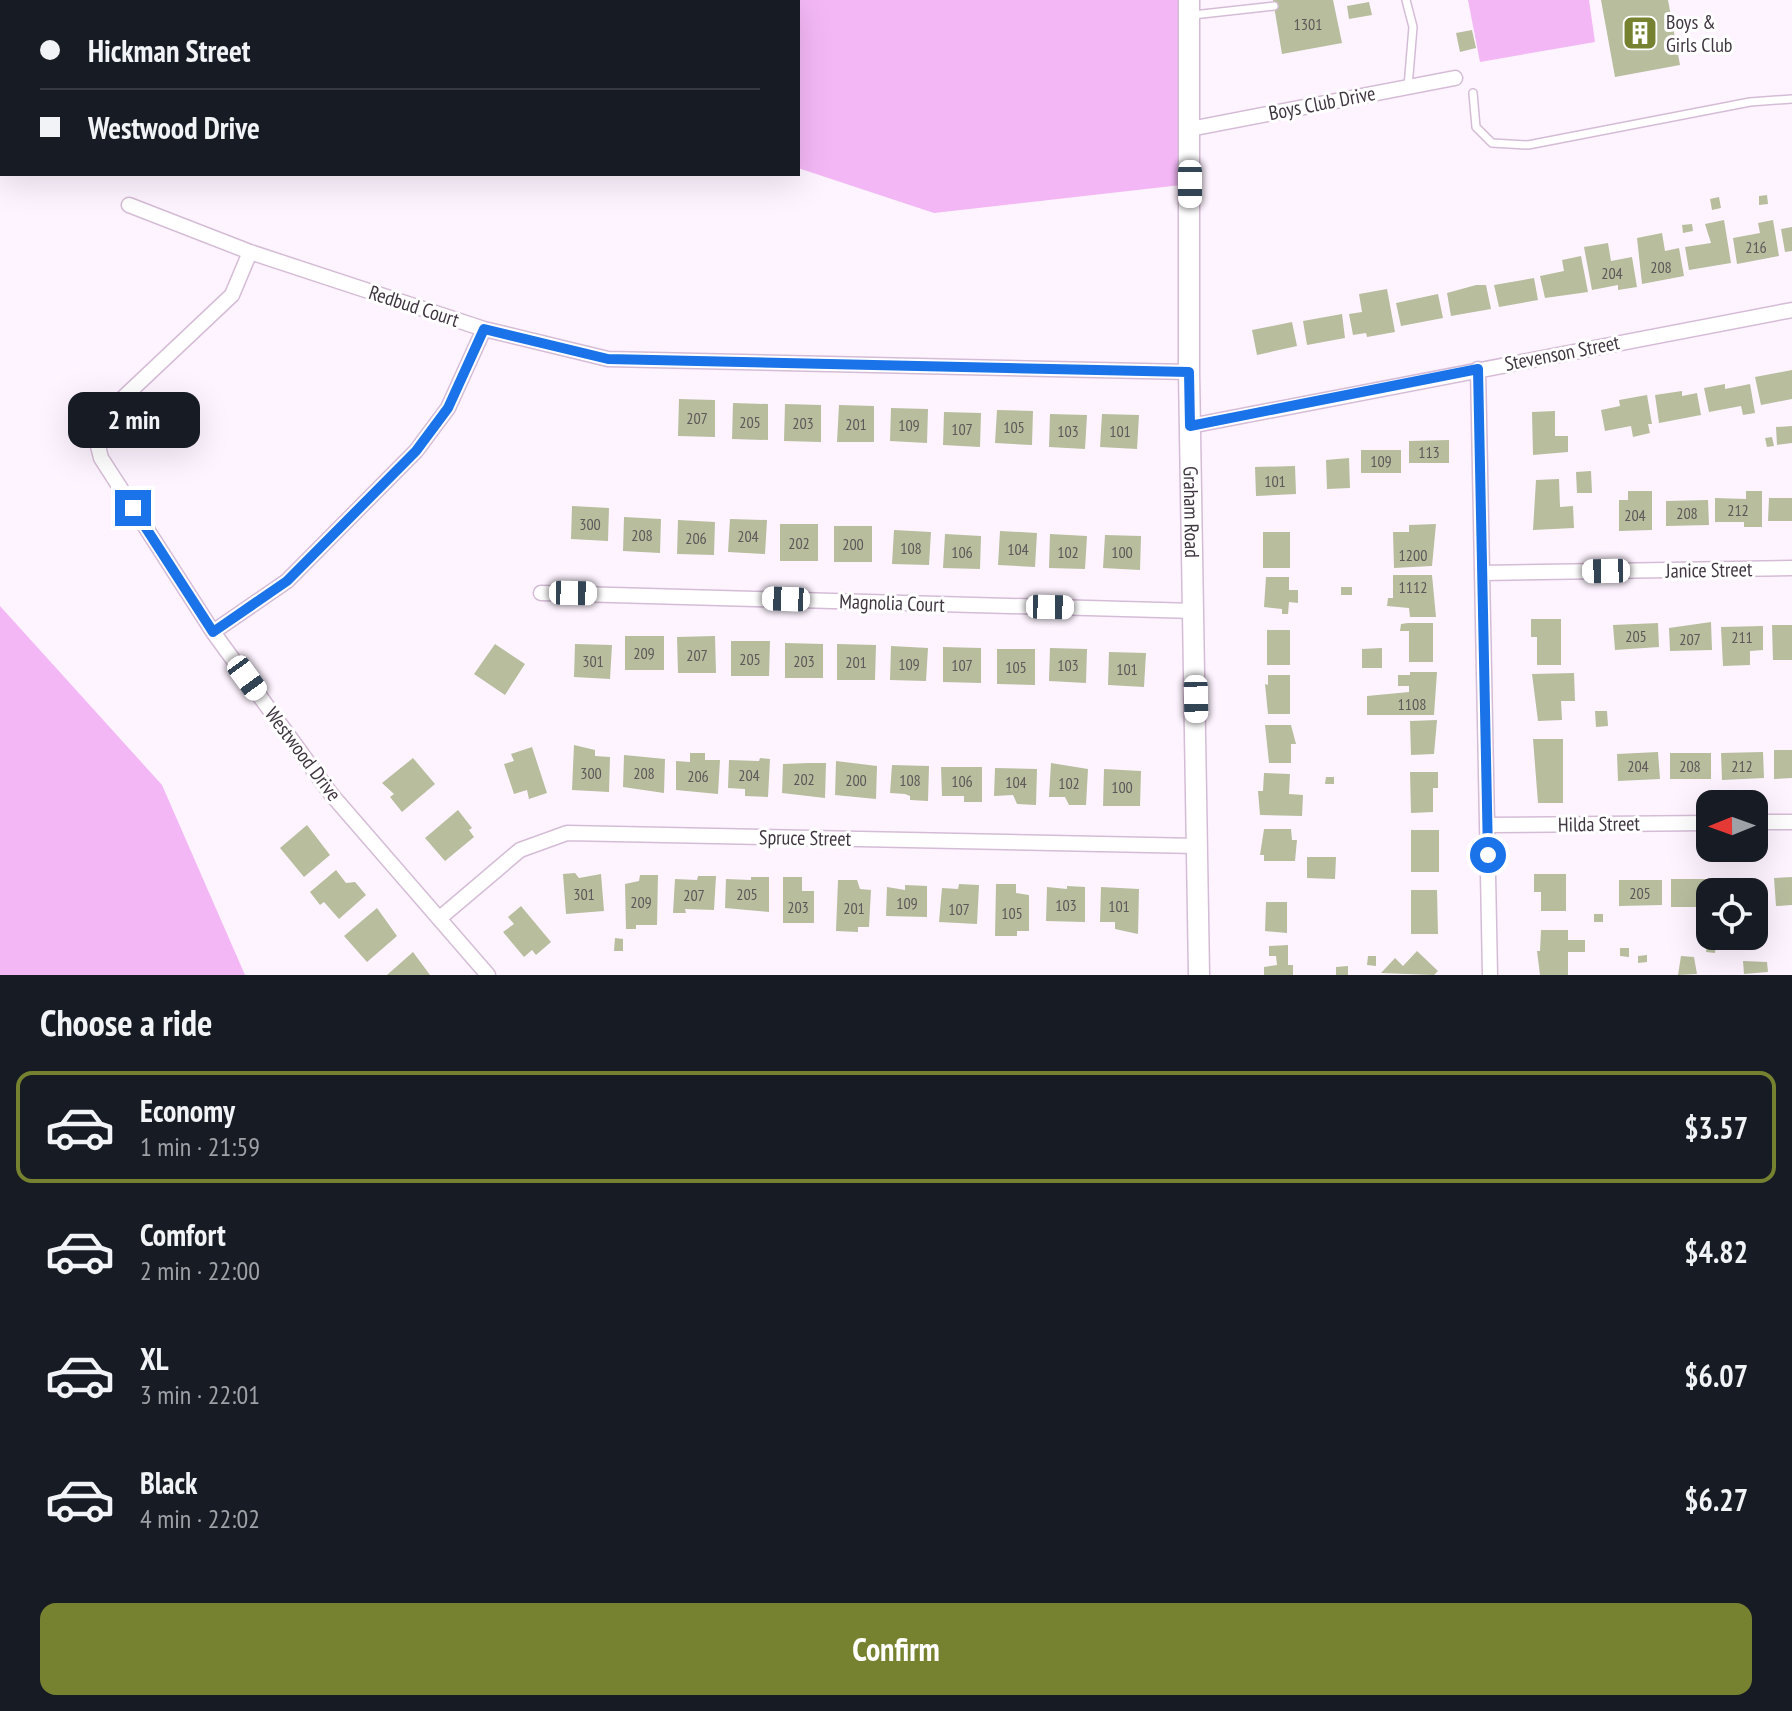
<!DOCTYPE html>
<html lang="en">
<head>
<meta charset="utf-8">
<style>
  body { margin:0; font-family:"PT Sans Narrow",sans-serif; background:#242831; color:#f1f3f6; height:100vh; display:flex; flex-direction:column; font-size:30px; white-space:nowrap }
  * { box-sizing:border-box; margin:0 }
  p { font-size:26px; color:#9ea1a6 }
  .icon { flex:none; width:44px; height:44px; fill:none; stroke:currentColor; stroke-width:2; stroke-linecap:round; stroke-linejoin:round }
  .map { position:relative; height:975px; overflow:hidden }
  .sheet { display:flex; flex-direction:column; background:#171b24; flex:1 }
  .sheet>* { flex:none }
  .banner { position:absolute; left:0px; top:0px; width:800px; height:176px; box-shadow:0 8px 32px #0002; display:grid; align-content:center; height:176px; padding:0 40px; background:#171b24 }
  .needle { width:52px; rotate:269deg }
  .buttons { position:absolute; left:1696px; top:790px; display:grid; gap:16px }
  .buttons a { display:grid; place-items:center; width:72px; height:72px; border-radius:16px; background:#171b24; box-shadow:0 8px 32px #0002; font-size:40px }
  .end { position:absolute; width:36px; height:36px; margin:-18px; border:10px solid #1a73e8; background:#fff; box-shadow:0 0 0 4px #fff }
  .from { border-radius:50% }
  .bubble { position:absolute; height:56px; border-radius:16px; background:#171b24; box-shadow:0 8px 32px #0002; font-size:26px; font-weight:600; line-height:56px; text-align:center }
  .car { position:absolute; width:24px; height:48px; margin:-24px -12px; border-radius:10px; box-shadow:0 0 6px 2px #0007; background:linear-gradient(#fff 24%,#345 0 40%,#fff 0 76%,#345 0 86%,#fff 0) }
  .banner b { display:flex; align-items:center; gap:28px; height:76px; font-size:30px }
  .banner b+b { border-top:2px solid #363941 }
  .banner i { width:20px; height:20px; background:#f1f3f6 }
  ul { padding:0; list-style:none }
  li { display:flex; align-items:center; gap:24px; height:112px; margin:0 16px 12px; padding:0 24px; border:4px solid transparent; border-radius:16px }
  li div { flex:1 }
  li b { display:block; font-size:30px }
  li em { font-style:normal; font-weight:600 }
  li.selected { border-color:#76822f }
  li>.icon { width:72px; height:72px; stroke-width:1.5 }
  h2 { padding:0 40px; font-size:36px; line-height:96px }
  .primary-button { display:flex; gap:16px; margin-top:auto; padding:16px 40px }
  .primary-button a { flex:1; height:92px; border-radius:16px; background:#76822f; color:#fff; font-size:32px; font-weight:600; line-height:92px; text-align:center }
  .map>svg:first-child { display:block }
</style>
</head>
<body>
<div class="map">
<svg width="1792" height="975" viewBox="0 0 1792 975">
  <rect width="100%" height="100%" fill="#fef4ff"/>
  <path fill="#f3b7f6" d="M268 0H1188L1190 184 934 213 798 168V2Z
    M1468 0H1589L1595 42 1480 62Z
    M0 606 162 785 245 975H0Z"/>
  <path fill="#b7bd9d" d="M1273 0H1333L1342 43 1282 54Z
    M1601 0H1668L1680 65 1615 77Z
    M1369 2 1372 15 1349 19 1347 6Z
    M1472 30 1476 48 1460 52 1456 33Z
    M1767 195 1768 204 1759 205V196Z
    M1719 197 1721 208 1712 210 1710 199Z
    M1724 220 1731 263 1689 270 1685 247 1711 243 1705 224Z
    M1773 220 1779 256 1737 264 1733 238 1760 233 1758 223Z
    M1692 224 1693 231 1683 233 1682 225Z
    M1792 227V251L1785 252 1781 229Z
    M1662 233 1665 251 1679 248 1684 276 1642 284 1637 238Z
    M1608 243 1611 261 1632 257 1637 287 1618 290V285L1592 290 1584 247Z
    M1581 256 1588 292 1545 298 1540 276 1564 271 1562 260Z
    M1534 278 1538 300 1499 307 1494 285Z
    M1476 285H1486L1491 309 1451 316 1447 293Z
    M1387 289 1395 332 1367 337 1366 333 1353 335 1349 314 1362 312 1359 294Z
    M1438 294 1443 318 1401 326 1396 303Z
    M1342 314 1345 338 1307 345 1303 321Z
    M1292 322 1297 346 1257 355 1252 330Z
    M1792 370V399L1761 405 1755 377Z
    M1725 384V389L1750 384 1755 413 1743 415 1741 406 1709 412 1704 388Z
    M1682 391V396L1697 393 1701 415 1659 423 1655 395Z
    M1647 395 1652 424H1648L1650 433 1633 437 1631 426 1605 431 1601 410 1620 406 1619 400Z
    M679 399 715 400V437L678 436Z
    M733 403 768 404V440L732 439Z
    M785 404 821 405V442L784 441Z
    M839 405 874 406V442H837Z
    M891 408 928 409 927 443 890 441Z
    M997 410 1033 411 1032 445 995 443Z
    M1555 411V436H1568V452L1533 455 1532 412Z
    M944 412 981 413 980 447 943 445Z
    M1050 414 1087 415 1085 449 1049 447Z
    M1102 414 1139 415 1137 449 1100 447Z
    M1792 426V443L1777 445 1776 427Z
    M1772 437 1774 446 1767 447 1765 438Z
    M1449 440V463H1409V441Z
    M1361 450H1401V473H1361Z
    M1349 458 1350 488 1327 489 1326 460Z
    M1295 466 1296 494 1256 496 1255 467Z
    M1591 471 1592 493H1577L1576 472Z
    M1559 479 1560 507 1573 506 1574 528 1533 530 1536 480Z
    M1628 491H1652V530L1619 531V500H1628Z
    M1746 491H1762V527H1744V522H1715V498L1746 499Z
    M1769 498H1792V521H1768Z
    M1708 500 1709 525 1666 526V501Z
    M572 506 609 508 608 541 571 539Z
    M624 517 661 519 660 553 623 551Z
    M730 519 767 520 765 554 728 552Z
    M678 520 715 522 714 555 677 554Z
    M780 524H818V561H780Z
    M1436 524 1432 566 1394 568 1393 532H1409V525Z
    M834 526H872V562H834Z
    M894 530 931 532 929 565 892 564Z
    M1000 531 1037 533 1035 567 998 565Z
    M1263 532H1290V568H1263Z
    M945 534 981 536 980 569 943 568Z
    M1050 534 1087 536 1085 569 1049 568Z
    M1105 535 1141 536 1140 570 1103 568Z
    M1393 575H1432L1436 617H1410L1409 608 1387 606 1388 598H1393Z
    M1266 577H1289V590H1298V603L1289 602 1288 614H1282V609L1264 607Z
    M1341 587H1352V595H1341Z
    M1531 619H1561V665H1537V637H1531Z
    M1711 622 1712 650 1670 651 1669 628Z
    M1408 623H1433V662H1409V631H1400L1401 624Z
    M1658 623 1659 647 1615 650 1613 625Z
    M1772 625H1792V660H1773Z
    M1763 626V650L1750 651V665L1723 666 1721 627Z
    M1267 630H1290V665H1267Z
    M625 636H664V670H625Z
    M715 636 716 673H678L677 637Z
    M731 641H770L769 676H731Z
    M785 643 823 644V678H785Z
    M495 644 525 664 505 695 474 674Z
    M575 644 612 645 610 679 574 677Z
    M837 644 876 645 875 680H837Z
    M891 646 928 648 926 681 890 680Z
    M943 647 981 648V683L943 682Z
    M1050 648 1087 649 1086 683 1049 681Z
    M1382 648V668H1362V649Z
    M997 649H1035V685L997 684Z
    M1109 652 1146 653 1144 687 1108 685Z
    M1410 672H1437L1434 715H1367V696L1409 692V686H1398V675H1410Z
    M1574 673 1575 701H1561L1562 720 1538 721 1532 674Z
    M1268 675H1290V714H1268L1265 684 1268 685Z
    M1595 711H1607L1608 726 1596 727Z
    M1437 720 1434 754 1411 755 1410 721Z
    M1265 725H1291L1296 744H1291V763H1269Z
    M1533 739H1563V803H1538Z
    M574 745 595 750V756L610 757 609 792 572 790Z
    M532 747 547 793 529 799 527 790 514 794 504 764 514 761 511 754Z
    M1774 750H1792V778L1774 779Z
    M1658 752 1660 779 1618 781 1617 754Z
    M1763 752 1764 778 1722 780 1721 753Z
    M690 753H705V760H720L718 794 676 790V761L690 762Z
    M1670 753H1711V779H1670Z
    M624 755 665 759 664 793 623 787Z
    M413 758 435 784 402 812 390 797 394 794 382 783Z
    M760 758 770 759 768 797 745 796V789L728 788 729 760 759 761Z
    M836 761 877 766 876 799 835 795Z
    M809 763H826L825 798 782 793 783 764Z
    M1051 763 1088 769 1086 805H1069L1065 797H1049Z
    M892 765 929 766 928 801 910 800V796L905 794 890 793Z
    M941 767H982V802H964V796H942Z
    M995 768 1037 769 1036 805 1017 804 1013 795 994 796Z
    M1104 769 1141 771 1140 806H1103Z
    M1410 772H1438V788H1433V812L1411 813Z
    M1264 773 1290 774 1289 794 1303 795 1302 816 1260 815 1258 791H1263Z
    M1326 777H1334V784H1325Z
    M458 810 472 828 469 830 474 837 445 861 425 838Z
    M307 825 330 855 304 877 280 848Z
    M1264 829H1291L1292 840H1297L1295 861H1264V855H1260Z
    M1411 830H1439V872H1411Z
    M1307 857H1336L1335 879 1307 878Z
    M336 870 346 883 355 882 366 895 339 919 324 902 320 905 310 892Z
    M575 873 579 878 601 874 604 911 566 914 563 874Z
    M1534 874H1566V911H1541V892H1534Z
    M640 875H658L657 925H636V929H626L625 884 639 881Z
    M698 876H716L714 910 685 909 686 913H673L675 879 697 880Z
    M751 877H769V912L725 908 726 879 751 880Z
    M783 877H802V891H814V923H783Z
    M1792 877V905L1776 906 1774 878Z
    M1671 879H1711L1710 907H1671Z
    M838 880H857L860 889 871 890 869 927H858V932L836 931Z
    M1619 880H1662V905L1619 906Z
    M959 884 979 885 977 924 939 922 942 888 958 889Z
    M996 884H1016V893L1029 895V931H1017V936H995Z
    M905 885 927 886V917L886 916 887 887 905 890Z
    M1067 886 1085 887V922L1046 921 1047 887 1067 889Z
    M1101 887 1139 889 1138 934 1115 929V922H1100Z
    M1411 890H1437L1438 934H1411Z
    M1266 902H1287V933L1265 931Z
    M521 906 551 942 536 955 532 950 524 957 503 932 514 924 508 917Z
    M377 908 397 936 367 962 344 936Z
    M1594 914H1603V922H1594Z
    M1541 930H1568V940H1585V952H1568V975H1540L1537 951H1540Z
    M615 938 623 939V951H614Z
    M1707 944H1716L1715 953 1706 952Z
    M1288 945V965H1293V975H1264V967L1277 965 1276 956H1269V946Z
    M1620 948H1629V957L1620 956Z
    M1417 951 1438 971 1434 975 1381 973 1395 958 1403 966Z
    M413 952 430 975H387Z
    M1647 955V962L1638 963V956Z
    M1368 956H1376V966L1367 965Z
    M1681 956 1694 957 1697 974 1678 975Z
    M1743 961 1767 962 1768 972 1744 974Z
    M1348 966V975H1336V967Z"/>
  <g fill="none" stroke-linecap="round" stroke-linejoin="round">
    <defs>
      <path id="lane" d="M1406 0 1413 27 1408 87
        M1193 15 1274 6
        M1473 93 1476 127 1492 143 1528 145 1750 102 1792 99"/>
      <path id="street" d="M1190 129 1455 78
        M129 205 250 252 484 329 608 359 1189 372
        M250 252 232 295 107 413 96 438 101 458 213 632 331 794 488 975
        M1478 369 1490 975
        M1190 426 1792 310
        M1482 573 1792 568
        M541 593 1195 611
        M213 632 287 581 416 451 448 408 484 329
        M1754 822H1792
        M1487 825 1710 823
        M441 917 520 850 567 833 1197 846"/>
      <g id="secondary">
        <path id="s1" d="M1189 0V372L1199 975"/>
      </g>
    </defs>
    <use href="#lane" stroke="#d5bcd6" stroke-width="10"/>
    <use href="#street" stroke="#d5bcd6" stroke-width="17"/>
    <use href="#secondary" stroke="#d5bcd6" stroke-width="23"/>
    <use href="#lane" stroke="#fff" stroke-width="7"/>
    <use href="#street" stroke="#fff" stroke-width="14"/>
    <use href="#secondary" stroke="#fff" stroke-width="20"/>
  </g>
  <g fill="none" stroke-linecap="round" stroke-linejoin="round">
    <path stroke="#1a73e8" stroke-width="10" d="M133 508 213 632 287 581 416 451 448 408 484 329 608 359 1189 372 1190 426 1478 369 1488 855"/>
  </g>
  <defs>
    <symbol id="building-square" viewBox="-11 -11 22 22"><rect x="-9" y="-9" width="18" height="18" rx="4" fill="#76822f" stroke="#fff"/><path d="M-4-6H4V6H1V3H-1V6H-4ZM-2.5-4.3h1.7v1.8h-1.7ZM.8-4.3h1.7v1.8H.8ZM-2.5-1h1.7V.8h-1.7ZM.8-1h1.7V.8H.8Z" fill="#fff"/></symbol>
  </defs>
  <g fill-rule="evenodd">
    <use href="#building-square" x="1620" y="13" width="40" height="40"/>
  </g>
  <g text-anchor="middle" stroke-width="6" stroke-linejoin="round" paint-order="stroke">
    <g font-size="16" fill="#5e5859">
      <text x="1308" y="30">1301</text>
      <text x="1756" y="253">216</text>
      <text x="1661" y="273">208</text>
      <text x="1612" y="279">204</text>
      <text x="697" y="424">207</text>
      <text x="750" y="428">205</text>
      <text x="803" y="429">203</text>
      <text x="856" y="430">201</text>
      <text x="909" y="431">109</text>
      <text x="1014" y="433">105</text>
      <text x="962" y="435">107</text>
      <text x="1068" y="437">103</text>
      <text x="1120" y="437">101</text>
      <text x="1429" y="458">113</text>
      <text x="1381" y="467">109</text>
      <text x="1275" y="487">101</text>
      <text x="1738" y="516">212</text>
      <text x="1687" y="519">208</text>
      <text x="1635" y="521">204</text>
      <text x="590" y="530">300</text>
      <text x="642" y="541">208</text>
      <text x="748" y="542">204</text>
      <text x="696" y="544">206</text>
      <text x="799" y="549">202</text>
      <text x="853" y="550">200</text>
      <text x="911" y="554">108</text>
      <text x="1018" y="555">104</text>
      <text x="962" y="558">106</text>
      <text x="1068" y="558">102</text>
      <text x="1122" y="558">100</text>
      <text x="1413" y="561">1200</text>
      <text x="1413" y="593">1112</text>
      <text x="1636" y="642">205</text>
      <text x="1742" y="643">211</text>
      <text x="1690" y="645">207</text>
      <text x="644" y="659">209</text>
      <text x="697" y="661">207</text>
      <text x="750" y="665">205</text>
      <text x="593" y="667">301</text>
      <text x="804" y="667">203</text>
      <text x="856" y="668">201</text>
      <text x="909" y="670">109</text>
      <text x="962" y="671">107</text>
      <text x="1068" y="671">103</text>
      <text x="1016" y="673">105</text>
      <text x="1127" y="675">101</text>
      <text x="1412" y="710">1108</text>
      <text x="1638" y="772">204</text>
      <text x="1690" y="772">208</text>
      <text x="1742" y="772">212</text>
      <text x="591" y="779">300</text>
      <text x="644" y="779">208</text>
      <text x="749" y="781">204</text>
      <text x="698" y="782">206</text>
      <text x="804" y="785">202</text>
      <text x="856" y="786">200</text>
      <text x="910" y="786">108</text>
      <text x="962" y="787">106</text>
      <text x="1016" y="788">104</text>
      <text x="1069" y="789">102</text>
      <text x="1122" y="793">100</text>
      <text x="1640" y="899">205</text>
      <text x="584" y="900">301</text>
      <text x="747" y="900">205</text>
      <text x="694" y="901">207</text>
      <text x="641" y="908">209</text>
      <text x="907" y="909">109</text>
      <text x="1066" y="911">103</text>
      <text x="1119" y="912">101</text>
      <text x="798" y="913">203</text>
      <text x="854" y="914">201</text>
      <text x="959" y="915">107</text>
      <text x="1012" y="919">105</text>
    </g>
    <g font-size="20" fill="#413742" stroke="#fff" text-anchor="start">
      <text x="1666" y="29">Boys &amp;<tspan x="1666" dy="23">Girls Club</tspan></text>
    </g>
    <g font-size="20" fill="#413742" stroke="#fff">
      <text transform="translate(1322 103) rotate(-11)" y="7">Boys Club Drive</text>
      <text transform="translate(414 306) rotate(18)" y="7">Redbud Court</text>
      <text transform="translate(1562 353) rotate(-11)" y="7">Stevenson Street</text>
      <text dy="7" stroke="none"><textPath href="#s1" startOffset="512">Graham Road</textPath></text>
      <text transform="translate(1709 570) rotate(-1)" y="7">Janice Street</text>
      <text transform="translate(892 603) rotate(2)" y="7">Magnolia Court</text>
      <text transform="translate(303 754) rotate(53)" y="7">Westwood Drive</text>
      <text transform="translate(1599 824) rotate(-1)" y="7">Hilda Street</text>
      <text transform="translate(805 838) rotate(1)" y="7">Spruce Street</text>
    </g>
  </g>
</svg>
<div class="buttons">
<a><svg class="needle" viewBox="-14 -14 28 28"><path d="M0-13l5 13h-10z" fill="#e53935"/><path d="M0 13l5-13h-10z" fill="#9ea1a6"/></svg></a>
<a><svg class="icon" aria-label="locate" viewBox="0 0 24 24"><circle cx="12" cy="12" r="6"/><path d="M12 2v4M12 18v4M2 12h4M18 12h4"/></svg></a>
</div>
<i class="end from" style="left:1488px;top:855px"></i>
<i class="end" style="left:133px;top:508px"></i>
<div class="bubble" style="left:68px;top:392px;width:132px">2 min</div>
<i class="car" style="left:1190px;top:184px;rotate:180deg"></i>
<i class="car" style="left:1606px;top:571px;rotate:269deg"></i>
<i class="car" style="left:573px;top:593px;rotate:91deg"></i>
<i class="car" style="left:786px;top:599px;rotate:272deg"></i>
<i class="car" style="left:1050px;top:607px;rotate:91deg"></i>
<i class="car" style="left:247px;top:678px;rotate:144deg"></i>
<i class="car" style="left:1196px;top:699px;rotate:179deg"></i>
<div class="banner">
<b><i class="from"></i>Hickman Street</b>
<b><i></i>Westwood Drive</b>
</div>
</div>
<section class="sheet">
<h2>Choose a ride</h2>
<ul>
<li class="selected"><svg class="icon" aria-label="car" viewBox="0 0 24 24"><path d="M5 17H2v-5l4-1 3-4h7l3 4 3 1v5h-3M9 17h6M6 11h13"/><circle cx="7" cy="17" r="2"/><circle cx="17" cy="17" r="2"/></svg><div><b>Economy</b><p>1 min · 21:59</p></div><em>$3.57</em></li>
<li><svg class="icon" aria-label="car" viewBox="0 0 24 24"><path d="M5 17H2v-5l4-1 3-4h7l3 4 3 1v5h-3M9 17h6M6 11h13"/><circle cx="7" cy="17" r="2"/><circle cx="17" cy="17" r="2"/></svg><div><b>Comfort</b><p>2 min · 22:00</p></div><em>$4.82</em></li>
<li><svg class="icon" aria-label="car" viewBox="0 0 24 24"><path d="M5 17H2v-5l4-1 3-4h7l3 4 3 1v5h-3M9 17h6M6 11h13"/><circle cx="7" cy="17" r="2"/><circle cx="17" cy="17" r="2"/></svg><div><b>XL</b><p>3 min · 22:01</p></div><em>$6.07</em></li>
<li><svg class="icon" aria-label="car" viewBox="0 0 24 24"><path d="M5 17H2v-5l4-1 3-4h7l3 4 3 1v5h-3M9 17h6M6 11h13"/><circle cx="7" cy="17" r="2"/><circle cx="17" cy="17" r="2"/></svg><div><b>Black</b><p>4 min · 22:02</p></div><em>$6.27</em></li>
</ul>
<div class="primary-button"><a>Confirm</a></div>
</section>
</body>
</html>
